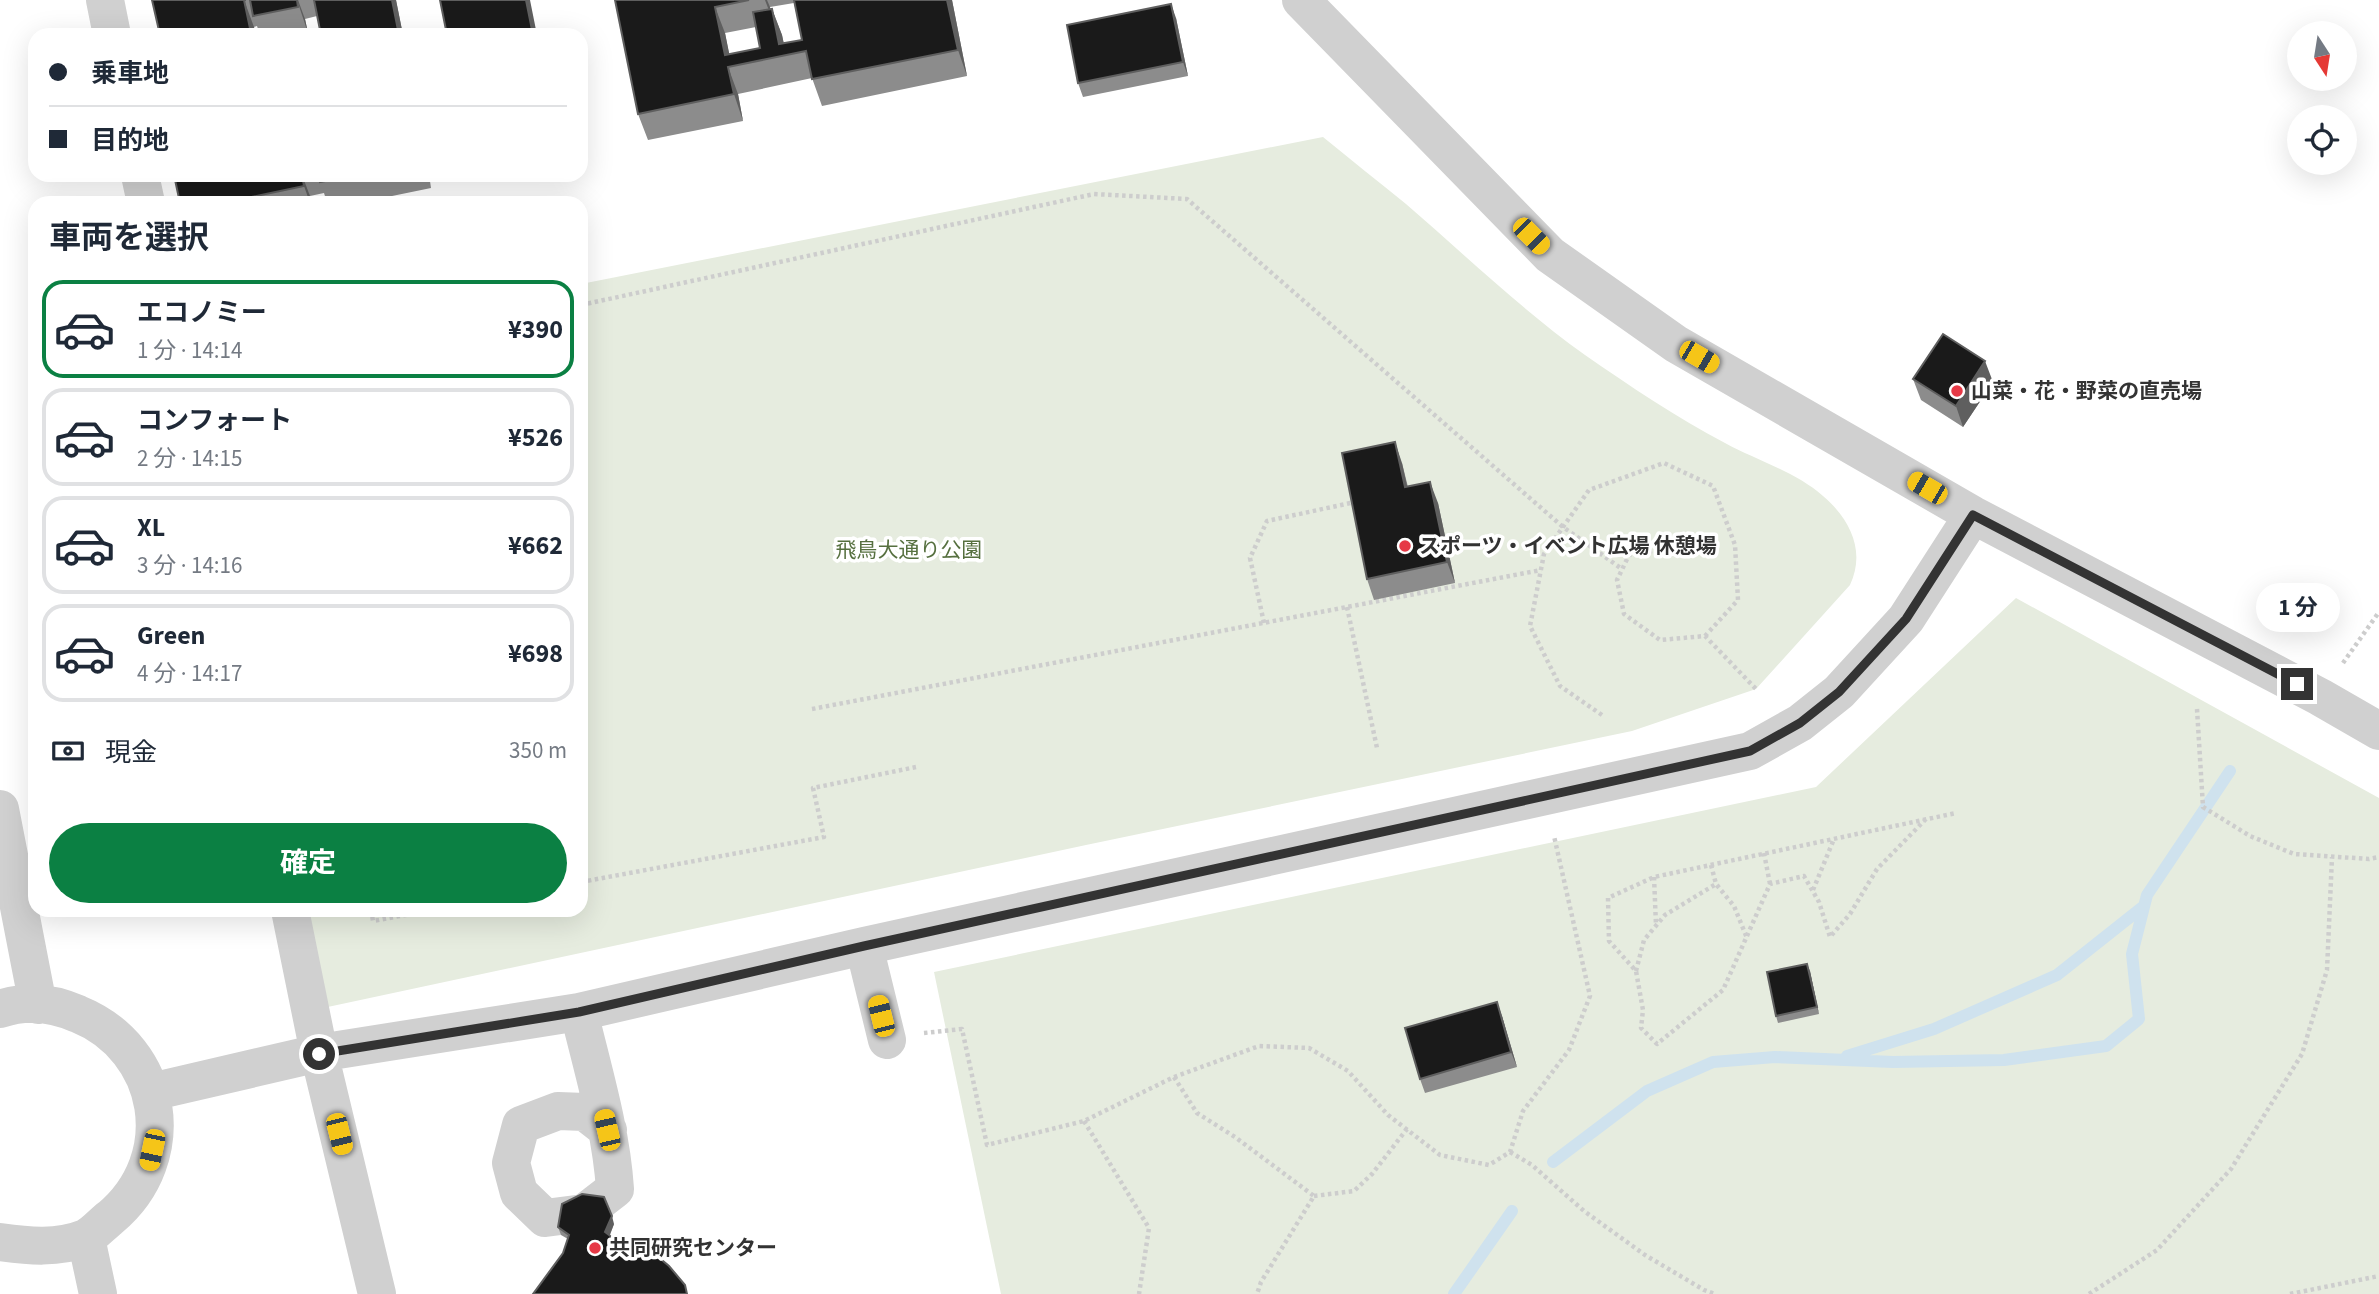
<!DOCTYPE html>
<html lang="ja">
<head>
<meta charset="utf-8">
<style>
  body { margin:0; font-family:"Source Sans 3","Noto Sans JP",sans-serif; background:#f6f6f7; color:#1f2937; height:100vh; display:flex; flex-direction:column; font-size:26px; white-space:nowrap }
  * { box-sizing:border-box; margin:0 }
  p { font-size:23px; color:#747a83 }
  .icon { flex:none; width:38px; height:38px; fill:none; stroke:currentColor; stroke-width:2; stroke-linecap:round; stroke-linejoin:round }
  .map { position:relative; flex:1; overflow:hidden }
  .details { position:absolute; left:28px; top:196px; width:560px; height:721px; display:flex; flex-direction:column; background:#fff; border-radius:21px; box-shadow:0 7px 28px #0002 }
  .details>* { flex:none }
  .banner { position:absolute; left:28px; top:28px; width:560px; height:154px; border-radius:21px; box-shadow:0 7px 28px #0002; display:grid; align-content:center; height:154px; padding:0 21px; background:#fff }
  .needle { width:46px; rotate:168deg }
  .buttons { position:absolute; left:2287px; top:21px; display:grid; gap:14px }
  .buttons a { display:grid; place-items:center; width:70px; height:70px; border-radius:50%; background:#fff; box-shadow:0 7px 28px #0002; font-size:35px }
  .end { position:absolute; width:32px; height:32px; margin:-16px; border:9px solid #333; background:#fff; box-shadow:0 0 0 4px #fff }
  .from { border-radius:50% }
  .bubble { position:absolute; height:49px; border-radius:24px; background:#fff; box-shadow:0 7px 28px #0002; font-size:23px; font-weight:700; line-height:49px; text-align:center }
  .car { position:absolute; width:21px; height:42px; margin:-21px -10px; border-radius:9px; box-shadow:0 0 5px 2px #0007; background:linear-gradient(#f5c518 24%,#345 0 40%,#f5c518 0 76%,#345 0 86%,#f5c518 0) }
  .banner b { display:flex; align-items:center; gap:24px; height:66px; font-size:26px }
  .banner b+b { border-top:2px solid #e0e1e3 }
  .banner i { width:18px; height:18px; background:#1f2937 }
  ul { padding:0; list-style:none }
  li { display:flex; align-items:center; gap:21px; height:98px; margin:0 14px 10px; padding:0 7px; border:4px solid #e0e1e3; border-radius:21px }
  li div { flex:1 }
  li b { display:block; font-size:26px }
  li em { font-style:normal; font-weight:700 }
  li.on { border-color:#0b8043 }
  li>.icon { width:63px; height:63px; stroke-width:1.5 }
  h2 { padding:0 21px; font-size:32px; line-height:84px }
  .pay { display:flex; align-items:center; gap:18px; height:77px; padding:0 21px; font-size:26px }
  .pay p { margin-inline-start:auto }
  .action { display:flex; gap:14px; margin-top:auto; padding:14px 21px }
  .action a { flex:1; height:80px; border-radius:42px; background:#0b8043; color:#fff; font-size:28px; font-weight:700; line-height:80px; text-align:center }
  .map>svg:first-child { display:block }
</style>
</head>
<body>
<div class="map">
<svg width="2379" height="1294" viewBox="0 0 2379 1294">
  <rect width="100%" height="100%" fill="#fff"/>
  <path fill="#e6ecdf" d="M1323 137C1351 160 1379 182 1406 204 1465 255 1522 310 1585 355 1630 386 1677 418 1725 443 1756 460 1796 472 1823 496 1850 519 1866 551 1850 585L1756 689 1632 731 1086 845 323 1008 304 910H581V284Z
    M2016 598 2379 798V1294H1001L934 972 1816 787Z"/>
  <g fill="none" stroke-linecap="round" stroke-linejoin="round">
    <path stroke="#cfe2ee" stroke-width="12" d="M1847 1056 1934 1029 2057 975 2144 906
      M1553 1162 1647 1091 1713 1062 1775 1057 1893 1062 2004 1060 2106 1046 2139 1019 2132 954 2147 895 2230 771
      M1454 1294 1512 1211"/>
    <path stroke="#cdcdcd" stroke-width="4.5" stroke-dasharray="3.5 3.5" stroke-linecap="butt" d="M581 305 1094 194 1187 199 1563 527 1622 569
      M1659 550 1629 555 1617 580 1624 614 1660 640 1705 636 1756 689
      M1347 607 1377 748
      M1264 623 1250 558 1267 521 1355 502
      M2343 663 2379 612
      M812 709 1541 570
      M2197 709 2203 807 2250 836 2294 854 2369 859 2379 857
      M1602 715 1560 686 1530 626 1544 554 1589 490 1664 463 1713 486 1735 545 1738 600 1705 636
      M1926 819 1877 869 1850 914 1830 937 1819 902 1804 876 1770 884 1723 990 1657 1044 1641 1028 1643 1010 1636 971 1609 941 1608 898 1654 877 1956 813
      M1764 853 1770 884
      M1711 865 1716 884 1734 906 1747 938
      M1654 877 1656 925
      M581 882 824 837 813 788 916 767
      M1813 890 1834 839
      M371 910 373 921 432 910
      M1636 971 1644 940 1665 915 1716 884
      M924 1033 962 1029 987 1145 1084 1121 1174 1077 1259 1046 1309 1048 1348 1071 1388 1115 1440 1155 1489 1165 1510 1152 1523 1111 1569 1050 1590 996 1554 836
      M1174 1077 1197 1113 1235 1137 1314 1196 1261 1282 1257 1294
      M1084 1121 1149 1228 1139 1294
      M1510 1152 1532 1165 1584 1211 1645 1255 1704 1290 1715 1294
      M1314 1196 1354 1191 1372 1174 1407 1129
      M2089 1294 2157 1250 2231 1169 2302 1054 2327 970 2332 857
      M2290 1294 2379 1276"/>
    <path stroke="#d0d0d0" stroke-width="38" d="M105 0 112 35
      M1301 0 1550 255 1676 344 1973 515 2320 697 2379 731
      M140 175 146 203
      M0 809 38 1005
      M290 910 319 1053 377 1294
      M864 946 887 1040
      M0 1009C26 1000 53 1003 78 1014 164 1049 182 1158 110 1218 102 1224 94 1234 85 1238 58 1249 28 1246 0 1242
      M579 1012C593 1071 611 1129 615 1189L584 1213 545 1218 519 1193 511 1163 521 1125 558 1111 585 1112 608 1130
      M151 1092 319 1053 579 1012 864 946 1750 751 1800 723 1839 692 1906 619 1973 515
      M86 1238 98 1294"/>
  </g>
  <path fill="#8c8c8c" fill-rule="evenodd" d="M152 0H396L403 35 317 16 305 19 308 33 299 35H260L257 26 254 27 256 35H160Z
    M615 0H952L967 76 822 106 812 78 738 94 743 121 648 140 638 114ZM794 3 802 40 784 44 782 35 772 9H770V7ZM756 27 760 48 729 54 725 33Z
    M1176 18 1188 76 1083 97 1078 83Z
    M174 175H446V177L430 181 431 188 358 203H327L324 193 310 196 312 203H180Z
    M1913 379 1993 382 1963 427 1921 400Z
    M1402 463 1408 487 1438 503 1455 583 1374 600 1367 579Z
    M1810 971 1819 1014 1778 1023 1776 1016Z
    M1502 1016 1517 1067 1425 1093 1420 1079Z
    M614 1224 610 1235 563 1253 568 1239 561 1235 558 1227Z"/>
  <path fill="#5f5f5f" d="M244 0 254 27 256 35H252Z
    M297 0H298L305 19 308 33Z
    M392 0H396L403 35H399Z
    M526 0H530L537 35H533Z
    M765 0H767L770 7 774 24Z
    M947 0H952L967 76 958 50Z
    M1171 4 1176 18 1188 76 1183 62Z
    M715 7 725 33 732 67 725 55Z
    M772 9 782 35 786 55 779 44Z
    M728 67 738 94 743 121 734 94Z
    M302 175 310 196 312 203H310L304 186Z
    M1985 361 1993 382 1963 427 1956 406Z
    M1395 442 1402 463 1412 508 1405 487Z
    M1430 482 1438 503 1455 583 1447 562Z
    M1807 964 1810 971 1819 1014 1817 1007Z
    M1497 1002 1502 1016 1517 1067 1511 1052Z
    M612 1216 614 1224 608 1239 605 1232Z"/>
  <path fill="#1a1a1a" stroke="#5f5f5f" stroke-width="2" d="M152 0H246H244L251 33 241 35H160Z
    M250 0H297L298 7 253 16Z
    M314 0H392L399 35H321Z
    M440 0H526L533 35H447Z
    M615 0H749L715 7 725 55 760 48 753 12 772 9 779 44 802 40 794 0H947L958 50 812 79 806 51 728 67 734 94 638 114Z
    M1171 4 1183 62 1078 83 1067 25Z
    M174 175H302L304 186 223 203H196L195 200 180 203Z
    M318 175H355L320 182Z
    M1943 334 1985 361 1956 406 1913 379Z
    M1395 442 1405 487 1430 482 1447 562 1367 579 1342 453Z
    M1807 964 1817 1007 1776 1016 1767 972Z
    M1497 1002 1511 1052 1420 1079 1405 1028Z
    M582 1194 604 1197 612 1216 605 1232 625 1247 651 1251 669 1266 685 1285 687 1294H533L563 1253 569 1235 558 1227 562 1204Z"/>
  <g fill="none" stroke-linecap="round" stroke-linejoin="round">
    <path stroke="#333" stroke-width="9" d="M319 1054 579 1012 864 946 1750 751 1800 723 1839 692 1906 619 1973 515 2297 684"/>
  </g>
  <g fill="#e63946" stroke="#fff" stroke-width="2.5">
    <circle cx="1957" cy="391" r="7"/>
    <circle cx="1405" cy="546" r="7"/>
    <circle cx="595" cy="1248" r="7"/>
  </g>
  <g text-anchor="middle" stroke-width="7" stroke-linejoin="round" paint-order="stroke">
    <g font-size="21" font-weight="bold" fill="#333" stroke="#fff" text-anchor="start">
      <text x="1971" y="398">山菜・花・野菜の直売場</text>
      <text x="1419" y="553">スポーツ・イベント広場 休憩場</text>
      <text x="609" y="1255">共同研究センター</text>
    </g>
    <g font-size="21" fill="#56703f" stroke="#fff">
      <text x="909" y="557">飛鳥大通り公園</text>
    </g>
  </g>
</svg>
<div class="buttons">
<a><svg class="needle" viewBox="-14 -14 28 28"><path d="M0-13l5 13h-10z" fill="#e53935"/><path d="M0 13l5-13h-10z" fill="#747a83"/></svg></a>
<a><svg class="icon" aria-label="locate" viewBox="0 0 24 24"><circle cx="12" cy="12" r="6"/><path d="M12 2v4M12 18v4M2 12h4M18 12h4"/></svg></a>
</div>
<i class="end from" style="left:319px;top:1054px"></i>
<i class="end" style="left:2297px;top:684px"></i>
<div class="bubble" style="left:2256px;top:583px;width:84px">1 分</div>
<i class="car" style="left:1531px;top:236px;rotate:135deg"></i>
<i class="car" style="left:1699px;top:357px;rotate:120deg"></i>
<i class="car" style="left:1927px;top:488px;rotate:300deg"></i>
<i class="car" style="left:881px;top:1016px;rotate:346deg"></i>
<i class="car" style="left:607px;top:1130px;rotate:347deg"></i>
<i class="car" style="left:339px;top:1134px;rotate:166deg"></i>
<i class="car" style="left:152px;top:1150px;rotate:192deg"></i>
<div class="banner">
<b><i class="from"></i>乗車地</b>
<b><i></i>目的地</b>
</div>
<section class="details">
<h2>車両を選択</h2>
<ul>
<li class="on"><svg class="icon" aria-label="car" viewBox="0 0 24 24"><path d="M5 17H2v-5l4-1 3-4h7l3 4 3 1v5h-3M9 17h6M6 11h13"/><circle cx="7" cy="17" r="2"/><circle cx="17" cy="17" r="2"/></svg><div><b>エコノミー</b><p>1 分 · 14:14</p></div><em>¥390</em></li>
<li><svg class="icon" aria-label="car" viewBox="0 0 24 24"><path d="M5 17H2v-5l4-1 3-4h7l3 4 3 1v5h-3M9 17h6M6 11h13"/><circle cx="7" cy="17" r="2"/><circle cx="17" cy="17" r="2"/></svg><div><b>コンフォート</b><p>2 分 · 14:15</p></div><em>¥526</em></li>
<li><svg class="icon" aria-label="car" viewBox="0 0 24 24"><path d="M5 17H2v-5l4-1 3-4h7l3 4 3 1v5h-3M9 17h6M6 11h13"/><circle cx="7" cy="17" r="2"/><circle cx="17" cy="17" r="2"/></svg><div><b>XL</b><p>3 分 · 14:16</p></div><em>¥662</em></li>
<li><svg class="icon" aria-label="car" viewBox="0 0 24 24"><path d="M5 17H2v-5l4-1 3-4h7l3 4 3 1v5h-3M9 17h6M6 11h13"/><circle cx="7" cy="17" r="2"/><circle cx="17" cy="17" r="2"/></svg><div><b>Green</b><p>4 分 · 14:17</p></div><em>¥698</em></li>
</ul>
<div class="pay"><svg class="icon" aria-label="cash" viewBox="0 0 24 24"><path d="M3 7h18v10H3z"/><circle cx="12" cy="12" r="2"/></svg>現金<p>350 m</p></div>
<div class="action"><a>確定</a></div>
</section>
</div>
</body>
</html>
